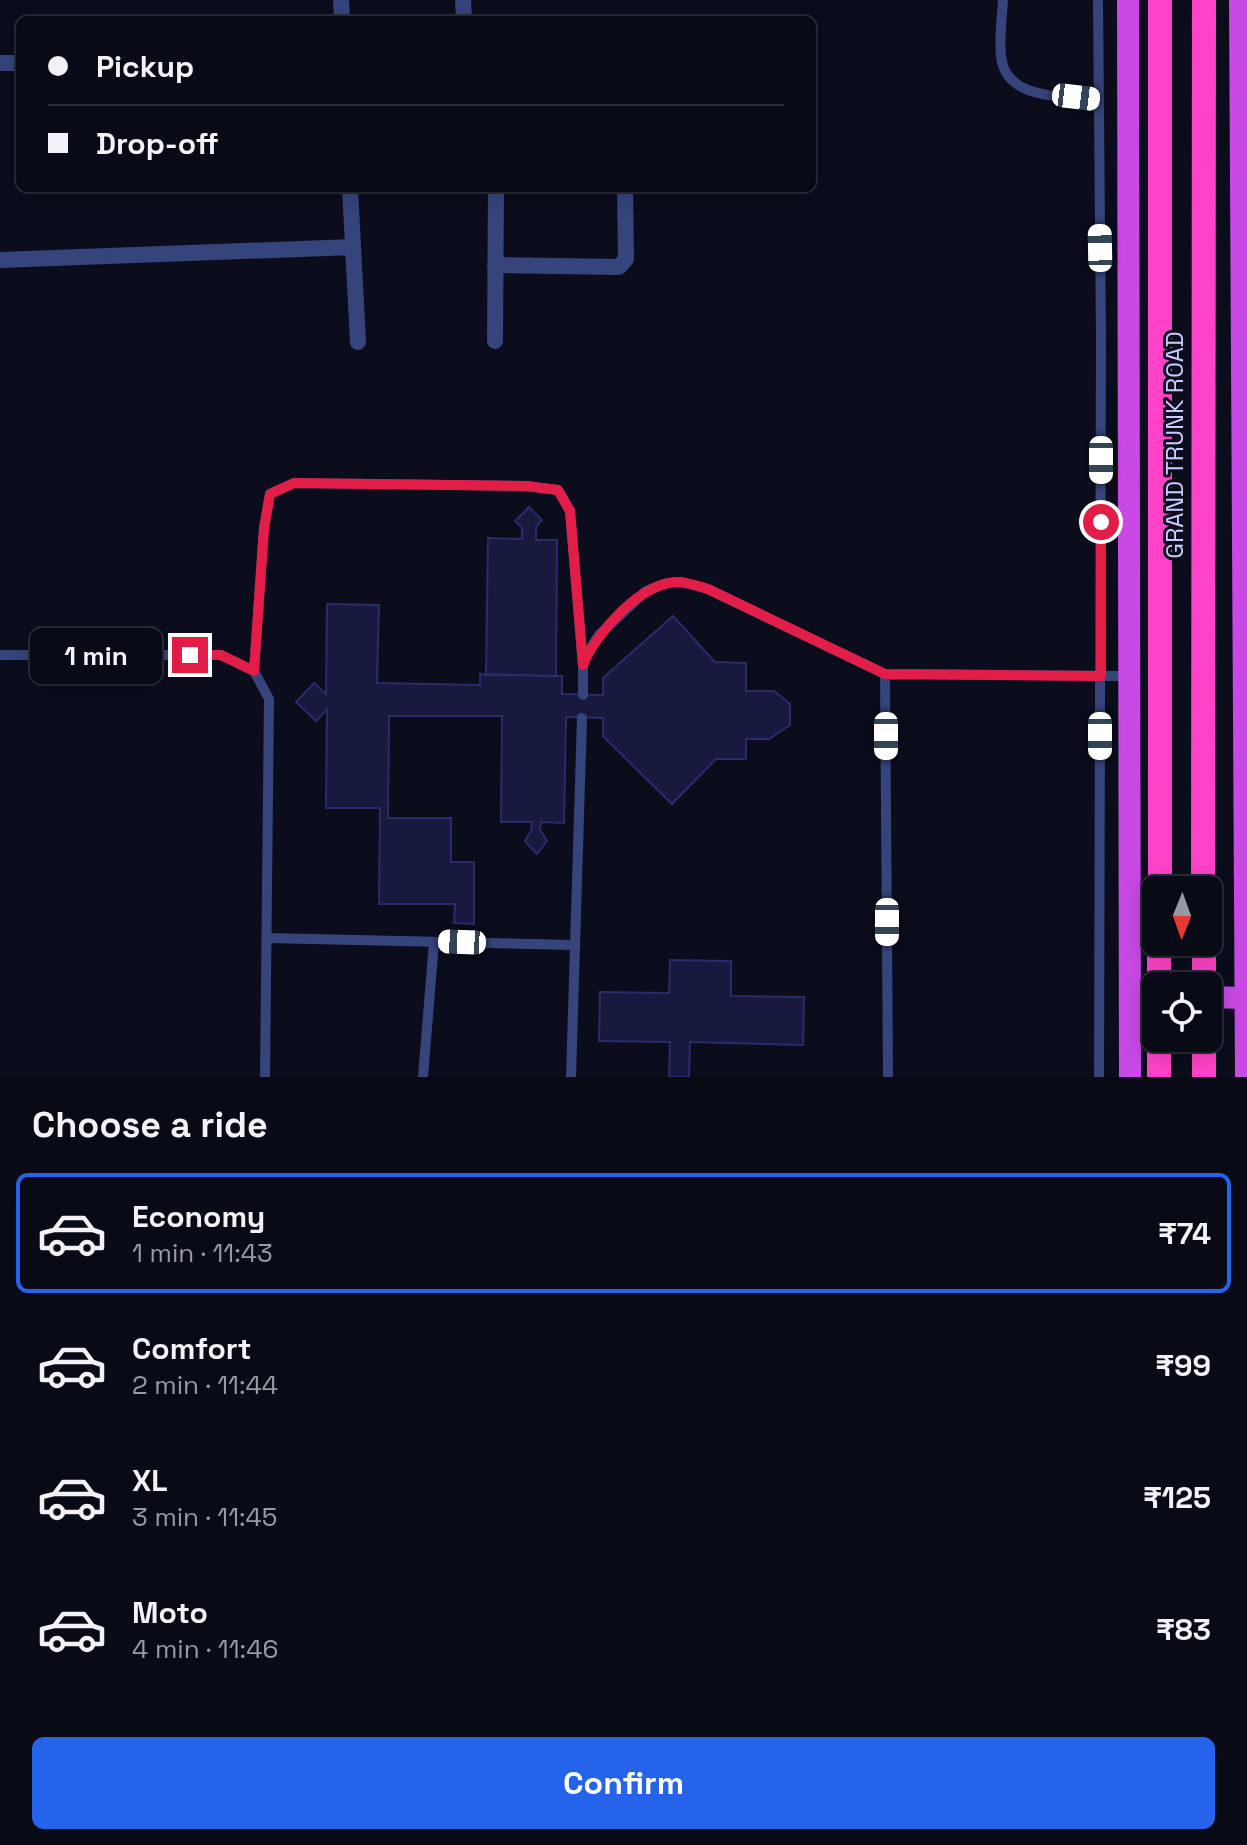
<!DOCTYPE html>
<html lang="en">
<head>
<meta charset="utf-8">
<style>
  body { margin:0; font-family:"Space Grotesk",sans-serif; background:#11131f; color:#f1f3f6; height:100vh; display:flex; flex-direction:column; font-size:30px; white-space:nowrap }
  * { box-sizing:border-box; margin:0 }
  p { font-size:26px; color:#989aa1 }
  .icon { flex:none; width:44px; height:44px; fill:none; stroke:currentColor; stroke-width:2; stroke-linecap:round; stroke-linejoin:round }
  .map { position:relative; height:1077px; overflow:hidden }
  .sheet { display:flex; flex-direction:column; background:#080a16; flex:1 }
  .sheet>* { flex:none }
  .guide { position:absolute; left:16px; top:16px; width:800px; height:176px; border-radius:12px; box-shadow:0 4px 20px #0003,0 0 0 2px #292b35; display:grid; align-content:center; height:176px; padding:0 32px; background:#080a16 }
  .needle { width:52px; rotate:181deg }
  .buttons { position:absolute; left:1142px; top:876px; display:grid; gap:16px }
  .buttons a { display:grid; place-items:center; width:80px; height:80px; border-radius:12px; background:#080a16; box-shadow:0 4px 20px #0003,0 0 0 2px #292b35; font-size:40px }
  .end { position:absolute; width:36px; height:36px; margin:-18px; border:10px solid #e11d48; background:#fff; box-shadow:0 0 0 4px #fff }
  .from { border-radius:50% }
  .bubble { position:absolute; height:56px; border-radius:12px; background:#080a16; box-shadow:0 4px 20px #0003,0 0 0 2px #292b35; font-size:26px; font-weight:800; line-height:56px; text-align:center }
  .car { position:absolute; width:24px; height:48px; margin:-24px -12px; border-radius:10px; box-shadow:0 0 6px 2px #0007; background:linear-gradient(#fff 24%,#345 0 40%,#fff 0 76%,#345 0 86%,#fff 0) }
  .guide b { display:flex; align-items:center; gap:28px; height:76px; font-size:30px }
  .guide b+b { border-top:2px solid #292b35 }
  .guide i { width:20px; height:20px; background:#f1f3f6 }
  ul { padding:0; list-style:none }
  li { display:flex; align-items:center; gap:24px; height:120px; margin:0 16px 12px; padding:0 16px; border:4px solid transparent; border-radius:12px }
  li div { flex:1 }
  li b { display:block; font-size:30px }
  li em { font-style:normal; font-weight:800 }
  li.active { border-color:#2563eb }
  li>.icon { width:72px; height:72px; stroke-width:1.5 }
  h2 { padding:0 32px; font-size:36px; line-height:96px }
  .button { display:flex; gap:16px; margin-top:auto; padding:16px 32px }
  .button a { flex:1; height:92px; border-radius:12px; background:#2563eb; color:#fff; font-size:32px; font-weight:800; line-height:92px; text-align:center }
  .map>svg:first-child { display:block }
</style>
</head>
<body>
<div class="map">
<svg width="1247" height="1077" viewBox="0 0 1247 1077">
  <rect width="100%" height="100%" fill="#0b0d1d"/>
  <path fill="#18193e" stroke="#2a2c6a" stroke-width="2" d="M529 507 542 520 536 527V540H557L556 676 486 675 488 538 522 539V528L515 521Z
    M327 604 379 605 377 683 480 685V674L562 676V694L603 695V678L673 616 715 662 746 663V691H774L790 704V725L769 739H746V759H716L672 804 603 736V718L566 717 564 823 541 822 540 830 547 841 537 854 525 841 531 831 532 822H501L502 716H389L388 818H451V862H474V924L454 923 455 904H379L380 808H326L327 709 316 721 296 702 314 683 326 694Z
    M670 960 731 961V996L804 997 803 1045 690 1042 689 1077H669L670 1042 599 1041 600 992 669 993Z"/>
  <g fill="none" stroke-linecap="round" stroke-linejoin="round">
    <path stroke="#36447c" stroke-width="10" d="M1003 0C1002 18 999 38 1001 56 1005 101 1065 96 1099 99
      M1098 0 1101 337 1099 1077
      M0 655H221L254 671 269 699 265 1077
      M254 671 264 528 270 494 294 483 526 486 558 490 570 511 583 665
      M885 674 888 1077
      M583 695V665L588 652 599 635 646 591 667 583 681 582 708 589 885 674 1129 676
      M267 938 575 945
      M423 1077 434 942
      M571 1077 582 718"/>
    <path stroke="#36447c" stroke-width="16" d="M341 0 342 20
      M463 0 464 20
      M0 63H20
      M350 188 358 342
      M0 260 353 247
      M495 265 619 267 626 259 625 188
      M495 341 496 188"/>
    <path stroke="#c849e4" stroke-width="22" d="M1128 0 1130 1077
      M1240 0 1246 1077
      M1208 997 1245 998"/>
    <path stroke="#fe43c9" stroke-width="24" d="M1160 890V0
      M1203 890 1204 0
      M1204 942V986
      M1159 986V942
      M1204 1038V1077
      M1159 1077V1038"/>
  </g>
  <g fill="none" stroke-linecap="round" stroke-linejoin="round">
    <path stroke="#e11d48" stroke-width="10" d="M190 655H221L254 671 264 528 270 494 294 483 526 486 558 490 570 511 583 665C596 633 640 583 677 582 687 582 698 586 708 589L885 674 1101 676V522"/>
  </g>
  <g text-anchor="middle" stroke-width="6" stroke-linejoin="round" paint-order="stroke">
    <g font-size="24" fill="#c7ceff" stroke="#0b0d1d">
      <text transform="translate(1175 445) rotate(-90)" y="8">GRAND TRUNK ROAD</text>
    </g>
  </g>
</svg>
<div class="buttons">
<a><svg class="needle" viewBox="-14 -14 28 28"><path d="M0-13l5 13h-10z" fill="#e53935"/><path d="M0 13l5-13h-10z" fill="#989aa1"/></svg></a>
<a><svg class="icon" aria-label="locate" viewBox="0 0 24 24"><circle cx="12" cy="12" r="6"/><path d="M12 2v4M12 18v4M2 12h4M18 12h4"/></svg></a>
</div>
<i class="end from" style="left:1101px;top:522px"></i>
<i class="end" style="left:190px;top:655px"></i>
<div class="bubble" style="left:30px;top:628px;width:132px">1 min</div>
<i class="car" style="left:1076px;top:97px;rotate:97deg"></i>
<i class="car" style="left:1100px;top:248px;rotate:359deg"></i>
<i class="car" style="left:1101px;top:460px;rotate:180deg"></i>
<i class="car" style="left:886px;top:736px;rotate:180deg"></i>
<i class="car" style="left:1100px;top:736px;rotate:180deg"></i>
<i class="car" style="left:887px;top:922px;rotate:180deg"></i>
<i class="car" style="left:462px;top:942px;rotate:272deg"></i>
<div class="guide">
<b><i class="from"></i>Pickup</b>
<b><i></i>Drop-off</b>
</div>
</div>
<section class="sheet">
<h2>Choose a ride</h2>
<ul>
<li class="active"><svg class="icon" aria-label="car" viewBox="0 0 24 24"><path d="M5 17H2v-5l4-1 3-4h7l3 4 3 1v5h-3M9 17h6M6 11h13"/><circle cx="7" cy="17" r="2"/><circle cx="17" cy="17" r="2"/></svg><div><b>Economy</b><p>1 min · 11:43</p></div><em>₹74</em></li>
<li><svg class="icon" aria-label="car" viewBox="0 0 24 24"><path d="M5 17H2v-5l4-1 3-4h7l3 4 3 1v5h-3M9 17h6M6 11h13"/><circle cx="7" cy="17" r="2"/><circle cx="17" cy="17" r="2"/></svg><div><b>Comfort</b><p>2 min · 11:44</p></div><em>₹99</em></li>
<li><svg class="icon" aria-label="car" viewBox="0 0 24 24"><path d="M5 17H2v-5l4-1 3-4h7l3 4 3 1v5h-3M9 17h6M6 11h13"/><circle cx="7" cy="17" r="2"/><circle cx="17" cy="17" r="2"/></svg><div><b>XL</b><p>3 min · 11:45</p></div><em>₹125</em></li>
<li><svg class="icon" aria-label="car" viewBox="0 0 24 24"><path d="M5 17H2v-5l4-1 3-4h7l3 4 3 1v5h-3M9 17h6M6 11h13"/><circle cx="7" cy="17" r="2"/><circle cx="17" cy="17" r="2"/></svg><div><b>Moto</b><p>4 min · 11:46</p></div><em>₹83</em></li>
</ul>
<div class="button"><a>Confirm</a></div>
</section>
</body>
</html>
